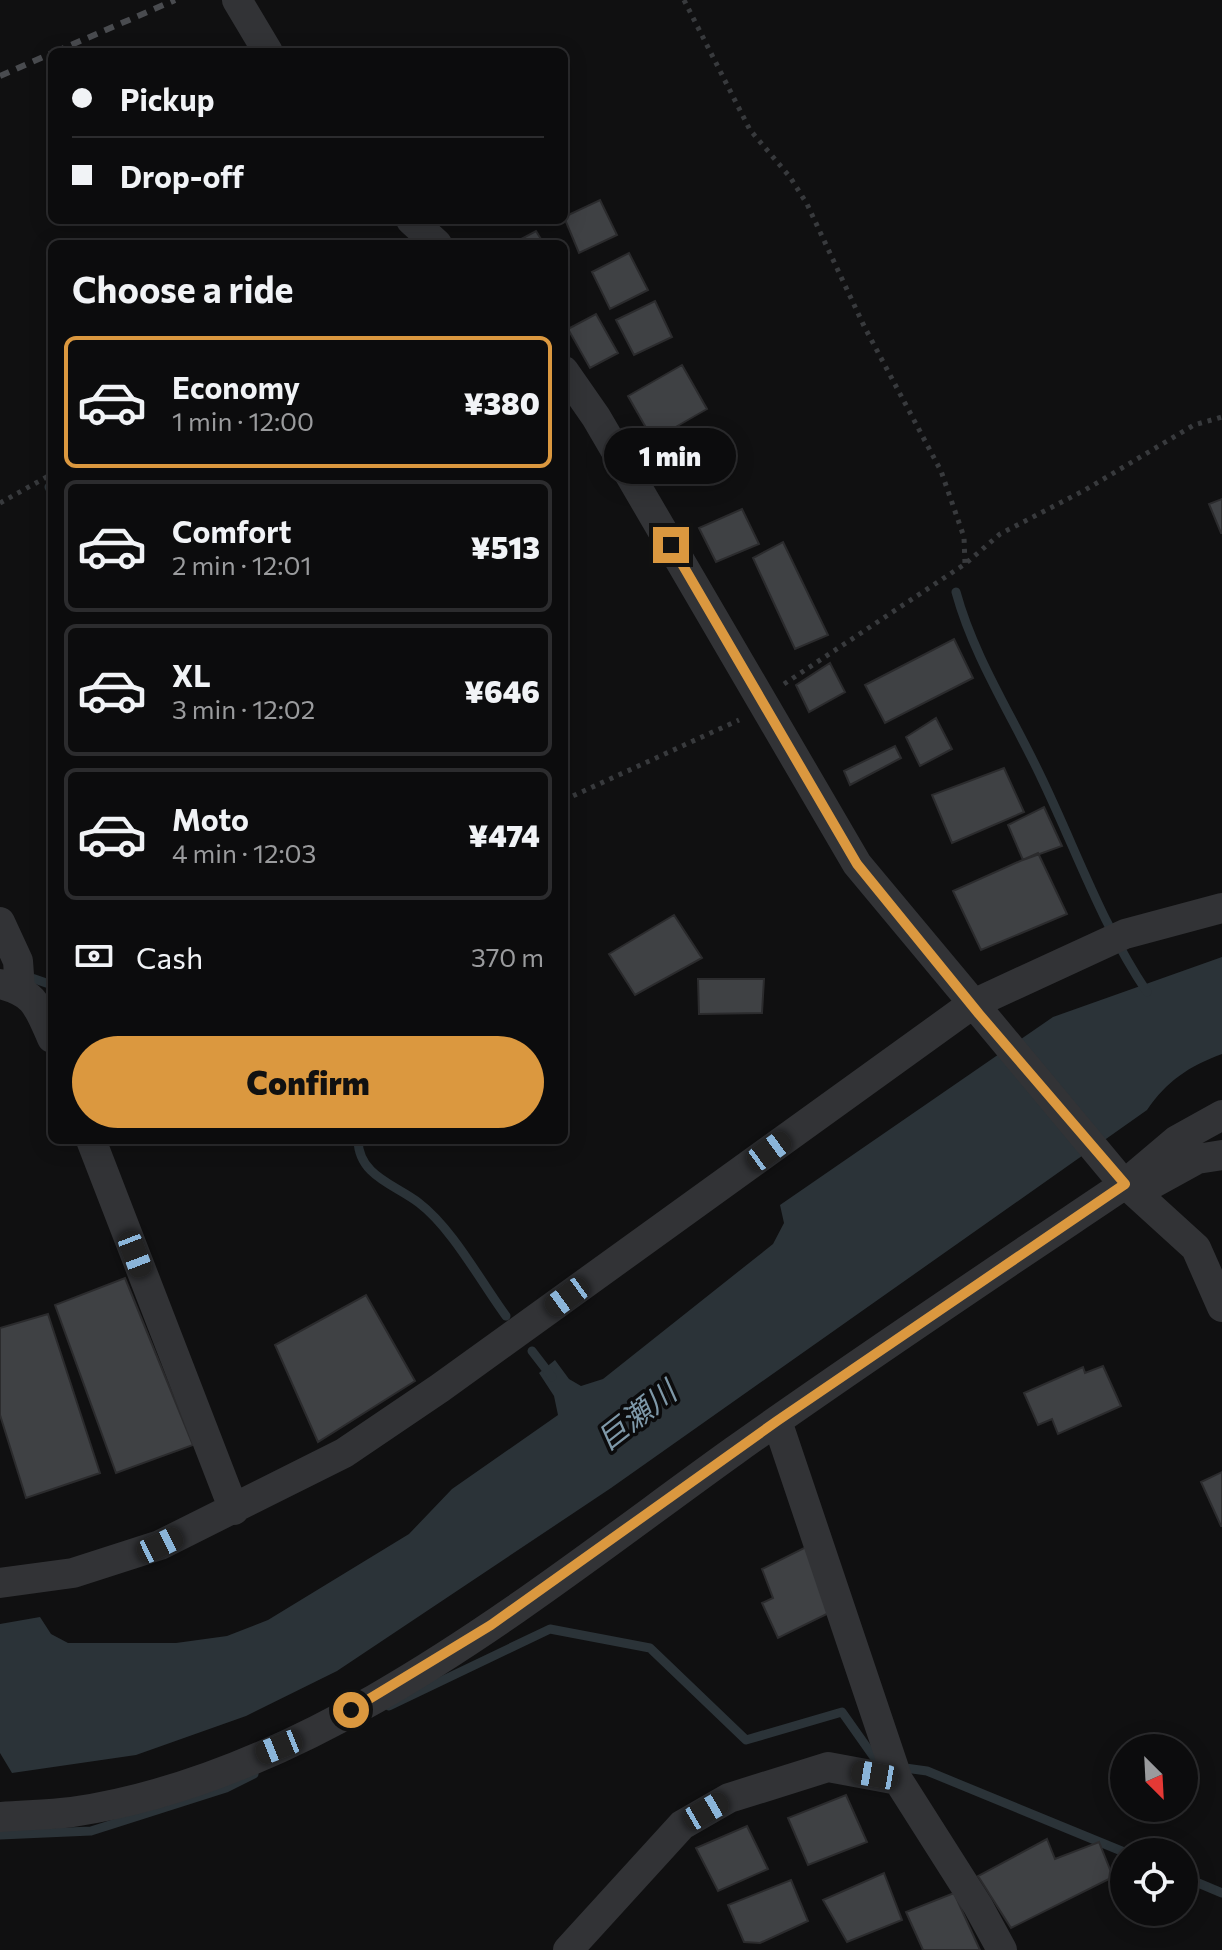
<!DOCTYPE html>
<html lang="en">
<head>
<meta charset="utf-8">
<style>
  body { margin:0; font-family:Commissioner,"Noto Sans JP",sans-serif; background:#151516; color:#f1f3f6; height:100vh; display:flex; flex-direction:column; font-size:30px; white-space:nowrap }
  * { box-sizing:border-box; margin:0 }
  p { font-size:26px; color:#9a9b9d }
  .icon { flex:none; width:44px; height:44px; fill:none; stroke:currentColor; stroke-width:2; stroke-linecap:round; stroke-linejoin:round }
  .map { position:relative; flex:1; overflow:hidden }
  .sheet { position:absolute; left:48px; top:240px; width:520px; height:904px; display:flex; flex-direction:column; background:#0c0c0d; border-radius:12px; box-shadow:0 4px 20px #0003,0 0 0 2px #2c2c2e }
  .sheet>* { flex:none }
  .top-card { position:absolute; left:48px; top:48px; width:520px; height:176px; border-radius:12px; box-shadow:0 4px 20px #0003,0 0 0 2px #2c2c2e; display:grid; align-content:center; height:176px; padding:0 24px; background:#0c0c0d }
  .needle { width:52px; rotate:156deg }
  .controls { position:absolute; left:1110px; top:1734px; display:grid; gap:16px }
  .controls a { display:grid; place-items:center; width:88px; height:88px; border-radius:50%; background:#0c0c0d; box-shadow:0 4px 20px #0003,0 0 0 2px #2c2c2e; font-size:40px }
  .end { position:absolute; width:36px; height:36px; margin:-18px; border:10px solid #db983f; background:#111; box-shadow:0 0 0 4px #111 }
  .from { border-radius:50% }
  .bubble { position:absolute; height:56px; border-radius:28px; background:#0c0c0d; box-shadow:0 4px 20px #0003,0 0 0 2px #2c2c2e; font-size:26px; font-weight:800; line-height:56px; text-align:center }
  .car { position:absolute; width:24px; height:48px; margin:-24px -12px; border-radius:10px; box-shadow:0 0 6px 2px #0007; background:linear-gradient(#222 24%,#8ab4d8 0 40%,#222 0 76%,#8ab4d8 0 86%,#222 0) }
  .top-card b { display:flex; align-items:center; gap:28px; height:76px; font-size:30px }
  .top-card b+b { border-top:2px solid #2c2c2e }
  .top-card i { width:20px; height:20px; background:#f1f3f6 }
  ul { padding:0; list-style:none }
  li { display:flex; align-items:center; gap:24px; height:132px; margin:0 16px 12px; padding:0 8px; border:4px solid #2c2c2e; border-radius:12px }
  li div { flex:1 }
  li b { display:block; font-size:30px }
  li em { font-style:normal; font-weight:800 }
  li.active { border-color:#db983f }
  li>.icon { width:72px; height:72px; stroke-width:1.5 }
  h2 { padding:0 24px; font-size:36px; line-height:96px }
  .pay { display:flex; align-items:center; gap:20px; height:88px; padding:0 24px; font-size:30px }
  .pay p { margin-inline-start:auto }
  .cta { display:flex; gap:16px; margin-top:auto; padding:16px 24px }
  .cta a { flex:1; height:92px; border-radius:48px; background:#db983f; color:#111; font-size:32px; font-weight:800; line-height:92px; text-align:center }
  .map>svg:first-child { display:block }
</style>
</head>
<body>
<div class="map">
<svg width="1222" height="1950" viewBox="0 0 1222 1950">
  <rect width="100%" height="100%" fill="#101011"/>
  <path fill="#2b3338" d="M1222 957V1054C1189 1066 1167 1081 1147 1110L611 1488 337 1671 246 1716 136 1755 12 1773 0 1753V1624L40 1617 51 1634 68 1643H176L227 1636 268 1620 409 1534 452 1489 558 1415 554 1396 539 1373 555 1360 569 1379 581 1386 603 1379 773 1244 784 1223 780 1205 1053 1017Z"/>
  <g fill="none" stroke-linecap="round" stroke-linejoin="round">
    <path stroke="#2b3338" stroke-width="9" d="M49 487 52 493
      M956 592C974 658 1013 717 1042 779 1076 850 1103 927 1147 992
      M26 976 52 985
      M358 1140C359 1176 394 1184 419 1203 452 1228 481 1282 506 1316
      M532 1351 552 1377
      M389 1706 550 1629 650 1648 746 1740 842 1712 878 1763 884 1764
      M898 1767 927 1771 1124 1852
      M0 1835 91 1831 226 1788 254 1774
      M1184 1877 1222 1893"/>
  </g>
  <path fill="#3f4144" stroke="#2b2b2d" stroke-width="2" d="M600 200 617 235 579 253 564 217Z
    M536 231 544 244H512Z
    M629 253 648 290 610 309 592 272Z
    M655 301 672 337 634 355 616 320Z
    M596 314 618 353 590 368 568 329Z
    M682 365 707 409 653 440 628 396Z
    M1222 499V533H1221L1209 504Z
    M742 509 759 544 716 562 699 528Z
    M783 542 828 635 795 649 753 558Z
    M954 639 973 678 885 723 865 685Z
    M830 663 845 692 809 712 796 685Z
    M936 718 952 749 920 766 906 737Z
    M895 746 901 758 850 785 844 771Z
    M1004 768 1024 812 952 843 932 795Z
    M1044 807 1062 846 1023 860 1008 825Z
    M1038 853 1067 914 981 950 953 891Z
    M674 915 702 958 635 995 609 954Z
    M698 979H764L762 1013 699 1014Z
    M125 1278 193 1445 116 1473 55 1305Z
    M366 1295 415 1381 318 1442 275 1345Z
    M48 1314 100 1473 26 1498 0 1415V1328Z
    M1103 1366 1121 1406 1058 1434 1052 1419 1038 1425 1024 1393 1083 1367 1085 1373Z
    M1222 1472V1526H1221L1201 1482Z
    M808 1546 835 1610 778 1638 762 1603 773 1598 762 1569Z
    M846 1795 867 1842 808 1865 788 1818Z
    M747 1826 768 1869 718 1891 696 1848Z
    M1047 1839 1055 1859 1099 1842 1113 1877 1011 1928 978 1876Z
    M884 1873 902 1920 847 1942 823 1900Z
    M791 1880 808 1921 760 1943 744 1942 728 1905Z
    M954 1893 980 1950H923L906 1912Z"/>
  <g fill="none" stroke-linecap="round" stroke-linejoin="round">
    <path stroke="#383a3d" stroke-width="5" stroke-dasharray="4 6" stroke-linecap="butt" d="M684 0 750 130 790 177 807 204 864 326 941 471 964 537 965 564
      M0 503 52 474
      M784 684 965 564 1000 534 1085 490 1194 425 1222 417
      M564 800 739 720"/>
    <path stroke="#323336" stroke-width="30" d="M237 0 268 52
      M411 220 437 244
      M564 371 596 417 857 864 1118 1177 1196 1248 1222 1307
      M0 922 18 961 20 989
      M0 984C36 993 38 1007 52 1038
      M91 1140 234 1510
      M1137 1192 1197 1159 1222 1155
      M777 1421 898 1780 978 1906 1002 1950
      M0 1583 73 1573 160 1545 344 1453 440 1388 971 1005 1125 934 1222 908
      M0 1817C24 1815 48 1815 72 1812 319 1776 537 1592 734 1451 863 1359 994 1272 1125 1184L1177 1140 1222 1115
      M568 1950 682 1825 729 1798 828 1767 898 1780"/>
    <path stroke="#494b4f" stroke-width="6" stroke-dasharray="10 8" stroke-linecap="butt" d="M55 52 175 0
      M0 76 52 53"/>
  </g>
  <g fill="none" stroke-linecap="round" stroke-linejoin="round">
    <path stroke="#db983f" stroke-width="10" d="M351 1710 491 1625 777 1421 1125 1184 979 1014 857 864 671 545"/>
  </g>
  <g text-anchor="middle" stroke-width="7" stroke-linejoin="round" paint-order="stroke">
    <g font-size="30" font-style="italic" fill="#7e98a8" stroke="#0b0b0c">
      <text transform="translate(637 1416) rotate(-38)" y="10">巨瀬川</text>
    </g>
  </g>
</svg>
<div class="controls">
<a><svg class="needle" viewBox="-14 -14 28 28"><path d="M0-13l5 13h-10z" fill="#e53935"/><path d="M0 13l5-13h-10z" fill="#9a9b9d"/></svg></a>
<a><svg class="icon" aria-label="locate" viewBox="0 0 24 24"><circle cx="12" cy="12" r="6"/><path d="M12 2v4M12 18v4M2 12h4M18 12h4"/></svg></a>
</div>
<i class="end from" style="left:351px;top:1710px"></i>
<i class="end" style="left:671px;top:545px"></i>
<div class="bubble" style="left:604px;top:428px;width:132px">1 min</div>
<i class="car" style="left:769px;top:1151px;rotate:54deg"></i>
<i class="car" style="left:135px;top:1254px;rotate:159deg"></i>
<i class="car" style="left:567px;top:1297px;rotate:234deg"></i>
<i class="car" style="left:160px;top:1545px;rotate:64deg"></i>
<i class="car" style="left:279px;top:1747px;rotate:248deg"></i>
<i class="car" style="left:875px;top:1775px;rotate:280deg"></i>
<i class="car" style="left:706px;top:1811px;rotate:60deg"></i>
<div class="top-card">
<b><i class="from"></i>Pickup</b>
<b><i></i>Drop-off</b>
</div>
<section class="sheet">
<h2>Choose a ride</h2>
<ul>
<li class="active"><svg class="icon" aria-label="car" viewBox="0 0 24 24"><path d="M5 17H2v-5l4-1 3-4h7l3 4 3 1v5h-3M9 17h6M6 11h13"/><circle cx="7" cy="17" r="2"/><circle cx="17" cy="17" r="2"/></svg><div><b>Economy</b><p>1 min · 12:00</p></div><em>¥380</em></li>
<li><svg class="icon" aria-label="car" viewBox="0 0 24 24"><path d="M5 17H2v-5l4-1 3-4h7l3 4 3 1v5h-3M9 17h6M6 11h13"/><circle cx="7" cy="17" r="2"/><circle cx="17" cy="17" r="2"/></svg><div><b>Comfort</b><p>2 min · 12:01</p></div><em>¥513</em></li>
<li><svg class="icon" aria-label="car" viewBox="0 0 24 24"><path d="M5 17H2v-5l4-1 3-4h7l3 4 3 1v5h-3M9 17h6M6 11h13"/><circle cx="7" cy="17" r="2"/><circle cx="17" cy="17" r="2"/></svg><div><b>XL</b><p>3 min · 12:02</p></div><em>¥646</em></li>
<li><svg class="icon" aria-label="car" viewBox="0 0 24 24"><path d="M5 17H2v-5l4-1 3-4h7l3 4 3 1v5h-3M9 17h6M6 11h13"/><circle cx="7" cy="17" r="2"/><circle cx="17" cy="17" r="2"/></svg><div><b>Moto</b><p>4 min · 12:03</p></div><em>¥474</em></li>
</ul>
<div class="pay"><svg class="icon" aria-label="cash" viewBox="0 0 24 24"><path d="M3 7h18v10H3z"/><circle cx="12" cy="12" r="2"/></svg>Cash<p>370 m</p></div>
<div class="cta"><a>Confirm</a></div>
</section>
</div>
</body>
</html>
